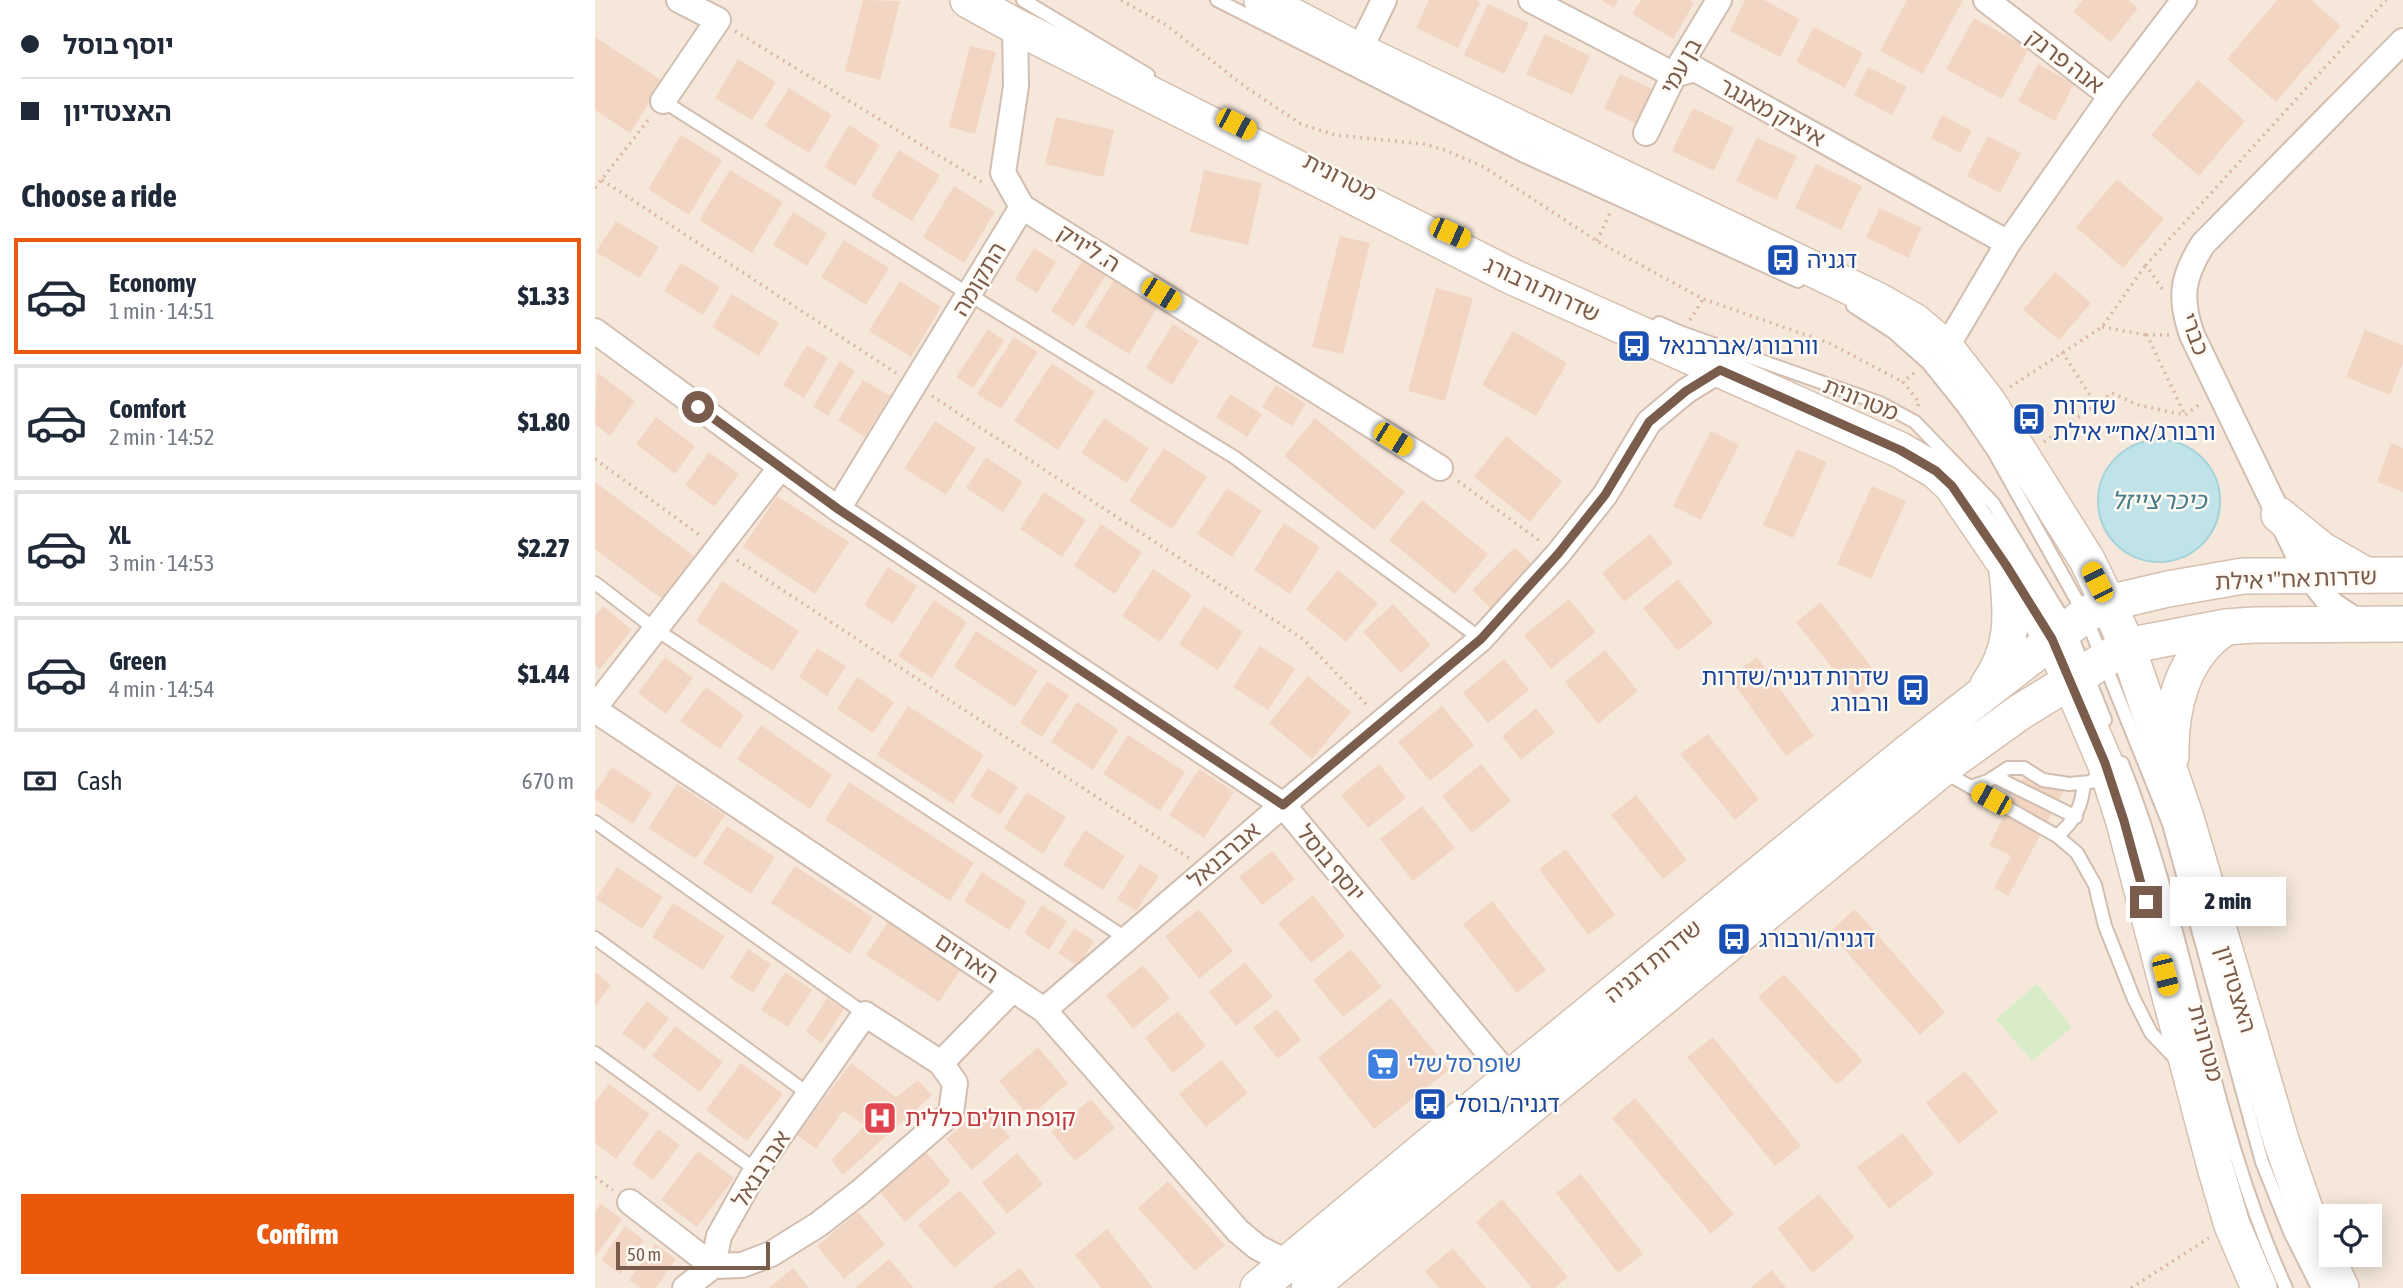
<!DOCTYPE html>
<html lang="en">
<head>
<meta charset="utf-8">
<style>
  body { margin:0; font-family:"Asap Condensed","Noto Sans Hebrew",sans-serif; background:#f2f2f3; color:#1f2937; height:100vh; display:flex; flex-direction:column; font-size:26px; white-space:nowrap }
  * { box-sizing:border-box; margin:0 }
  p { font-size:23px; color:#747a83 }
  .icon { flex:none; width:38px; height:38px; fill:none; stroke:currentColor; stroke-width:2; stroke-linecap:round; stroke-linejoin:round }
  .map { position:relative; flex:1; overflow:hidden }
  .sheet { display:flex; flex-direction:column; background:#fff; width:595px }
  .sheet>* { flex:none }
  .guide { display:grid; align-content:center; height:154px; padding:0 21px; background:#fff }
  .buttons { position:absolute; left:1724px; top:1204px; display:grid; gap:14px }
  .buttons a { display:grid; place-items:center; width:63px; height:63px; border-radius:0px; background:#fff; box-shadow:0 4px 18px #0003; font-size:35px }
  .scale { position:absolute; left:21px; bottom:18px; width:154px; box-sizing:border-box; padding-left:7px; border:4px solid #7a5c4d; border-top:0; font-size:19px; line-height:24px; white-space:nowrap; color:#7a5c4d; -webkit-text-stroke:5px #fffaf3; paint-order:stroke }
  .end { position:absolute; width:32px; height:32px; margin:-16px; border:9px solid #7a5c4d; background:#fff; box-shadow:0 0 0 4px #fff }
  .from { border-radius:50% }
  .bubble { position:absolute; height:49px; border-radius:0px; background:#fff; box-shadow:0 4px 18px #0003; font-size:23px; font-weight:800; line-height:49px; text-align:center }
  .car { position:absolute; width:21px; height:42px; margin:-21px -10px; border-radius:9px; box-shadow:0 0 5px 2px #0007; background:linear-gradient(#f5c518 24%,#345 0 40%,#f5c518 0 76%,#345 0 86%,#f5c518 0) }
  .guide b { display:flex; align-items:center; gap:24px; height:66px; font-size:26px }
  .guide b+b { border-top:2px solid #e0e1e3 }
  .guide i { width:18px; height:18px; background:#1f2937 }
  ul { padding:0; list-style:none }
  li { display:flex; align-items:center; gap:21px; height:116px; margin:0 14px 10px; padding:0 7px; border:4px solid #e0e1e3; border-radius:0px }
  li div { flex:1 }
  li b { display:block; font-size:26px }
  li em { font-style:normal; font-weight:800 }
  li.selected { border-color:#ea580c }
  li>.icon { width:63px; height:63px; stroke-width:1.5 }
  h2 { padding:0 21px; font-size:32px; line-height:84px }
  .pay { display:flex; align-items:center; gap:18px; height:77px; padding:0 21px; font-size:26px }
  .pay p { margin-inline-start:auto }
  .cta { display:flex; gap:14px; margin-top:auto; padding:14px 21px }
  .cta a { flex:1; height:80px; border-radius:0px; background:#ea580c; color:#fff; font-size:28px; font-weight:800; line-height:80px; text-align:center }
  main { display:flex; flex:1; min-height:0 }
  .map>svg:first-child { display:block }
</style>
</head>
<body>
<main>
<section class="sheet">
<div class="guide">
<b><i class="from"></i>יוסף בוסל</b>
<b><i></i>האצטדיון</b>
</div>
<h2>Choose a ride</h2>
<ul>
<li class="selected"><svg class="icon" aria-label="car" viewBox="0 0 24 24"><path d="M5 17H2v-5l4-1 3-4h7l3 4 3 1v5h-3M9 17h6M6 11h13"/><circle cx="7" cy="17" r="2"/><circle cx="17" cy="17" r="2"/></svg><div><b>Economy</b><p>1 min · 14:51</p></div><em>$1.33</em></li>
<li><svg class="icon" aria-label="car" viewBox="0 0 24 24"><path d="M5 17H2v-5l4-1 3-4h7l3 4 3 1v5h-3M9 17h6M6 11h13"/><circle cx="7" cy="17" r="2"/><circle cx="17" cy="17" r="2"/></svg><div><b>Comfort</b><p>2 min · 14:52</p></div><em>$1.80</em></li>
<li><svg class="icon" aria-label="car" viewBox="0 0 24 24"><path d="M5 17H2v-5l4-1 3-4h7l3 4 3 1v5h-3M9 17h6M6 11h13"/><circle cx="7" cy="17" r="2"/><circle cx="17" cy="17" r="2"/></svg><div><b>XL</b><p>3 min · 14:53</p></div><em>$2.27</em></li>
<li><svg class="icon" aria-label="car" viewBox="0 0 24 24"><path d="M5 17H2v-5l4-1 3-4h7l3 4 3 1v5h-3M9 17h6M6 11h13"/><circle cx="7" cy="17" r="2"/><circle cx="17" cy="17" r="2"/></svg><div><b>Green</b><p>4 min · 14:54</p></div><em>$1.44</em></li>
</ul>
<div class="pay"><svg class="icon" aria-label="cash" viewBox="0 0 24 24"><path d="M3 7h18v10H3z"/><circle cx="12" cy="12" r="2"/></svg>Cash<p>670 m</p></div>
<div class="cta"><a>Confirm</a></div>
</section>
<div class="map">
<svg width="1808" height="1288" viewBox="0 0 1808 1288">
  <rect width="100%" height="100%" fill="#fdf6ec"/>
  <path fill="#f5e8da" fill-rule="evenodd" d="M0 0H1808V1288H0ZM1736 1216H1774V1255H1736Z"/>
  <path fill="#d8ecc9" d="M1442 984 1477 1027 1437 1061 1401 1019Z"/>
  <path fill="#bfe3e8" stroke="#a5d3da" stroke-width="2" d="M1503 501a61 61 0 1 1 122 0a61 61 0 1 1-122 0Z"/>
  <path fill="#f3d5c3" d="M268 0 305 1 285 80 250 71Z
    M834 0H881L885 2 863 48 821 28Z
    M1006 0H1023L1019 8Z
    M1046 0H1094L1099 3 1078 39 1037 14Z
    M1150 0H1169L1205 19 1185 57 1135 31Z
    M1312 0H1368L1328 74 1285 51Z
    M1488 0H1533L1543 8 1516 42 1478 12Z
    M1682 0H1716L1746 26 1681 102 1632 59Z
    M893 4 934 23 909 74 869 55Z
    M1379 18 1434 48 1407 99 1351 69Z
    M1219 27 1268 53 1250 88 1201 62Z
    M950 34 995 56 977 95 931 74Z
    M0 37 68 81 35 133 0 110Z
    M375 46 401 52 380 134 354 127Z
    M143 59 181 82 157 120 120 98Z
    M1443 64 1479 84 1460 121 1423 101Z
    M1273 67 1312 87 1297 115 1259 95Z
    M1025 74 1064 92 1048 127 1009 108Z
    M1603 80 1650 121 1604 176 1556 135Z
    M194 88 237 115 214 153 170 126Z
    M1098 108 1139 128 1119 171 1077 151Z
    M1347 115 1377 131 1365 153 1336 138Z
    M461 117 519 130 508 177 450 164Z
    M254 125 285 145 260 186 229 167Z
    M86 135 127 160 94 215 53 189Z
    M1393 136 1426 153 1405 193 1372 176Z
    M1162 138 1202 156 1181 200 1141 181Z
    M304 150 345 175 317 221 276 196Z
    M1221 164 1267 186 1246 230 1200 208Z
    M135 170 188 202 157 253 104 220Z
    M609 170 667 183 653 245 595 232Z
    M1522 179 1569 219 1528 268 1481 227Z
    M359 186 400 212 369 263 328 237Z
    M1285 208 1327 228 1313 258 1271 237Z
    M198 212 232 233 212 266 178 245Z
    M21 221 64 247 45 278 1 252Z
    M745 236 775 243 748 354 717 347Z
    M249 240 294 268 271 305 226 277Z
    M439 248 461 262 442 293 420 279Z
    M488 260 511 275 479 326 456 311Z
    M86 263 125 287 108 315 69 291Z
    M1460 272 1496 303 1464 340 1428 310Z
    M522 275 566 302 534 354 490 327Z
    M305 281 346 307 316 357 274 331Z
    M841 288 878 298 850 401 813 391Z
    M137 294 184 323 164 356 117 327Z
    M578 324 604 341 577 385 551 368Z
    M393 329 409 341 378 388 361 377Z
    M1770 330 1808 345V362L1795 395 1751 377Z
    M918 331 972 363 941 416 887 385Z
    M419 337 443 352 406 409 382 394Z
    M212 345 233 358 209 398 188 385Z
    M245 361 260 371 233 416 218 407Z
    M457 363 500 392 463 450 419 421Z
    M2 372 40 401 15 436 0 424Z
    M268 380 295 396 270 437 243 420Z
    M681 385 711 404 697 426 667 407Z
    M635 394 667 414 652 437 621 417Z
    M61 417 100 446 80 474 41 444Z
    M509 418 554 448 532 483 486 453Z
    M720 418 810 492 779 530 689 456Z
    M340 421 381 448 351 495 309 468Z
    M1116 431 1144 445 1106 520 1078 506Z
    M911 436 967 481 935 522 879 477Z
    M1796 443 1808 448V492L1782 482Z
    M569 448 612 477 577 529 534 501Z
    M1202 449 1232 462 1198 538 1168 525Z
    M114 452 144 474 119 507 90 485Z
    M391 457 428 482 408 512 371 488Z
    M0 482 99 556 67 599 0 549Z
    M1277 486 1311 501 1276 579 1242 564Z
    M632 488 667 511 637 557 602 534Z
    M449 492 491 520 467 557 425 529Z
    M182 496 254 542 220 594 148 547Z
    M827 500 893 554 860 594 794 540Z
    M689 523 725 547 695 594 659 570Z
    M506 524 547 552 520 594 479 566Z
    M1055 534 1078 563 1029 602 1007 573Z
    M920 547 939 566 896 609 877 590Z
    M293 567 322 586 298 624 269 605Z
    M558 569 597 595 565 642 527 616Z
    M743 570 783 603 751 642 711 609Z
    M1083 579 1118 623 1083 651 1048 608Z
    M127 581 204 631 178 671 101 621Z
    M974 599 1001 632 956 669 929 635Z
    M339 600 372 622 337 678 303 656Z
    M1226 602 1285 678 1260 697 1201 622Z
    M798 604 836 645 806 673 768 632Z
    M8 606 37 630 5 669 0 665V616Z
    M609 606 648 632 623 670 584 644Z
    M381 631 443 671 420 707 359 667Z
    M665 646 700 669 673 710 638 687Z
    M222 648 251 666 232 696 204 677Z
    M1010 650 1043 691 1003 724 970 682Z
    M70 657 98 678 71 714 43 693Z
    M1162 657 1219 736 1191 756 1134 677Z
    M909 659 934 690 893 723 868 693Z
    M713 676 756 712 717 759 674 723Z
    M262 677 299 702 278 733 242 709Z
    M452 681 474 695 447 737 425 723Z
    M111 687 149 715 125 749 85 721Z
    M482 702 524 730 498 770 456 742Z
    M313 706 389 755 358 804 282 755Z
    M847 706 879 745 835 781 803 742Z
    M941 708 960 732 926 760 907 736Z
    M166 725 237 775 215 809 142 759Z
    M1113 734 1164 799 1140 820 1085 754Z
    M533 735 590 772 565 811 508 774Z
    M784 764 811 798 773 828 746 795Z
    M886 764 916 801 877 833 847 796Z
    M1435 766 1472 785 1413 896 1399 888 1416 856 1394 845Z
    M17 767 57 793 38 824 0 799V793Z
    M393 768 423 787 405 815 375 796Z
    M604 769 639 792 609 838 574 815Z
    M254 782 379 863 355 901 230 820Z
    M82 784 130 815 101 859 53 828Z
    M432 792 471 817 448 854 409 828Z
    M1041 795 1092 860 1068 879 1016 815Z
    M827 806 860 848 818 881 785 839Z
    M132 826 180 857 156 894 108 863Z
    M490 830 530 856 508 890 468 865Z
    M971 849 1020 915 993 935 944 869Z
    M677 851 700 879 667 905 644 877Z
    M545 864 564 876 541 911 522 899Z
    M200 866 278 917 255 954 176 903Z
    M22 867 68 897 47 929 1 899Z
    M387 872 432 902 414 930 369 901Z
    M718 895 750 936 716 963 683 923Z
    M897 901 951 970 922 993 868 924Z
    M78 903 130 936 108 970 57 937Z
    M447 905 472 921 454 950 429 933Z
    M604 909 638 951 604 979 570 936Z
    M1260 909 1350 1012 1325 1035 1234 932Z
    M293 922 366 969 344 1002 271 955Z
    M479 928 499 941 483 966 463 953Z
    M153 949 176 964 158 993 135 978Z
    M756 949 787 987 748 1017 718 980Z
    M650 962 678 997 641 1026 614 992Z
    M548 965 575 998 538 1029 511 995Z
    M0 972 16 985 0 1006Z
    M190 972 217 990 193 1027 166 1010Z
    M1189 974 1268 1061 1242 1085 1163 997Z
    M232 998 249 1009 227 1043 211 1032Z
    M796 998 854 1070 779 1129 723 1058Z
    M52 1001 74 1018 50 1050 27 1033Z
    M682 1009 706 1040 683 1059 658 1028Z
    M583 1011 611 1046 578 1073 550 1038Z
    M80 1026 128 1062 105 1092 57 1056Z
    M1118 1037 1206 1146 1180 1166 1092 1057Z
    M443 1047 473 1083 434 1117 404 1081Z
    M626 1060 653 1093 611 1127 584 1094Z
    M146 1063 188 1094 152 1141 111 1110Z
    M256 1063 301 1097 323 1080 337 1095 248 1175 236 1160 270 1125 248 1111 221 1149 202 1135Z
    M1370 1071 1403 1112 1364 1144 1331 1103Z
    M14 1084 55 1114 21 1159 0 1143V1102Z
    M1040 1098 1139 1214 1116 1234 1017 1118Z
    M496 1099 520 1128 480 1161 456 1132Z
    M390 1107 415 1137 377 1170 351 1139Z
    M63 1129 85 1145 58 1180 37 1164Z
    M1308 1133 1339 1174 1294 1209 1262 1167Z
    M103 1151 139 1178 102 1227 66 1200Z
    M330 1151 356 1182 310 1222 283 1190Z
    M422 1153 448 1184 412 1214 387 1183Z
    M986 1174 1048 1254 1023 1273 961 1193Z
    M573 1181 630 1245 600 1271 543 1208Z
    M365 1190 401 1233 359 1268 323 1225Z
    M1224 1194 1260 1238 1217 1273 1182 1228Z
    M907 1199 973 1277 960 1288H937L881 1222Z
    M6 1204 27 1219 0 1257V1212Z
    M263 1212 290 1244 249 1279 222 1246Z
    M30 1226 49 1240 25 1274 6 1260Z
    M512 1229 558 1288H506L480 1255Z
    M60 1244 81 1259 61 1288H46L34 1280Z
    M858 1248 891 1288H844L830 1271Z
    M294 1259 319 1288H260Z
    M198 1268 214 1288H174Z
    M425 1268 440 1288H397Z
    M1177 1270 1191 1288H1155Z"/>
  <g fill="none" stroke-linecap="round" stroke-linejoin="round">
    <defs>
      <path id="lane" d="M428 0 553 75
        M622 0 929 156 1203 281
        M68 101 375 295 639 457 886 639
        M1258 306 1298 332 1333 363 1369 408 1399 452 1490 615 1574 824 1667 1162 1695 1232 1723 1288
        M1064 323 1087 333 1285 403 1320 422 1398 503 1473 627 1510 720
        M0 583 60 629 532 939
        M1527 763C1595 933 1614 1121 1691 1288
        M1353 768 1358 777 1462 836 1482 853 1500 885 1510 926 1539 999 1556 1033 1581 1059
        M1400 777 1481 817
        M1375 787 1393 781 1413 768H1429L1448 780 1474 784 1496 782 1508 771
        M0 822 270 1014
        M1462 836C1480 821 1487 806 1489 783
        M0 938 215 1095
        M0 1053 161 1170"/>
      <path id="street" d="M936 0 1079 75 1100 69 1413 243
        M1391 0 1516 96
        M764 51 789 0
        M68 101 123 20 84 0
        M1051 133 1079 75 1124 0
        M427 207 845 468
        M0 331 243 509 688 805 915 1078
        M1351 348 1413 243 1516 96 1589 0
        M243 509 427 207 408 173 421 86 420 26
        M1766 624 1736 604 1713 575 1597 335C1584 298 1587 277 1608 244L1808 41
        M0 707 186 467
        M0 710 449 1010 643 1231 662 1247 693 1263
        M449 1010 688 805 886 639 963 554 1010 495 1054 422 1091 391 1125 370
        M35 1202 118 1266
        M118 1266 124 1236 161 1170 270 1014 346 1063 418 989
        M90 1288 118 1266 147 1265 176 1254 224 1224 265 1192 356 1113 360 1083 346 1063"/>
      <path id="secondary" d="M373 0 420 26 920 278 1305 450 1341 471 1357 486 1411 565 1457 639 1510 763 1529 822 1620 1167 1637 1225 1664 1288
        M667 0 764 51 1282 300 1319 321 1351 348 1393 402 1492 560 1513 603 1532 646 1591 818 1686 1140 1712 1215 1746 1288
        M1684 515 1727 550 1767 573
        M1393 685C1419 648 1417 615 1412 572
        M1576 757C1575 708 1587 655 1631 627
        M663 1288 915 1078 1316 750 1490 615 1513 603 1573 589 1648 576 1808 575
        M714 1288 1354 763 1425 712 1532 646 1631 627 1659 625 1808 624"/>
    </defs>
    <use href="#lane" stroke="#d1beb0" stroke-width="16"/>
    <use href="#street" stroke="#d1beb0" stroke-width="28"/>
    <use href="#secondary" stroke="#d6c0b0" stroke-width="38"/>
    <path stroke="#d9b8a5" stroke-width="3.5" stroke-dasharray="2 5" stroke-linecap="butt" d="M526 0 571 25 652 88 706 124 740 135 829 144 850 150 889 167 1002 241 1108 299 1234 343 1308 382
      M140 31 387 182
      M7 180 301 373
      M0 188 55 118
      M1002 241 1016 211
      M1567 289 1551 265 1791 0
      M1095 320 1108 299
      M1507 327 1552 335
      M1574 335H1552L1590 415
      M1467 352 1502 406
      M1319 373 1308 382 1324 402 1323 407
      M1415 387 1507 327 1550 266
      M337 396 708 639 774 707
      M1449 442 1517 393 1543 405 1590 415 1605 404
      M0 459 106 536
      M863 481 945 541
      M142 560 594 858
      M0 1177 18 1190
      M1536 1288 1614 1238"/>
    <use href="#lane" stroke="#fff" stroke-width="12"/>
    <use href="#street" stroke="#fff" stroke-width="24"/>
    <use href="#secondary" stroke="#fff" stroke-width="35"/>
  </g>
  <g fill="none" stroke-linecap="round" stroke-linejoin="round">
    <path stroke="#7a5c4d" stroke-width="9" d="M103 407 243 509 688 805 886 639 963 554 1010 495 1054 422 1091 391 1125 370 1305 450 1341 471 1357 486 1411 565 1457 639 1510 763 1529 821 1551 902"/>
  </g>
  <defs>
    <symbol id="bus-square" viewBox="-11 -11 22 22"><rect x="-9" y="-9" width="18" height="18" rx="4" fill="#1a4fb4" stroke="#fffaf3"/><path d="M-5-6H5V4H4V6H2V4H-2V6H-4V4H-5ZM-3.5-4V0h7V-4ZM-3.5 1.2v1.5H-2V1.2ZM2 1.2v1.5H3.5V1.2Z" fill="#fff"/></symbol>
    <symbol id="supermarket-square" viewBox="-11 -11 22 22"><rect x="-9" y="-9" width="18" height="18" rx="4" fill="#3f7fe0" stroke="#fffaf3"/><path d="M-6-5.5h2.5l.6 2H6L4.5 2H-2.5L-4.4-4H-6ZM-1.5 3.2a1.3 1.3 0 1 0 .1 0ZM3 3.2a1.3 1.3 0 1 0 .1 0Z" fill="#fff"/></symbol>
    <symbol id="hospital-square" viewBox="-11 -11 22 22"><rect x="-9" y="-9" width="18" height="18" rx="4" fill="#e0444e" stroke="#fffaf3"/><path d="M-5-5h3v3.5h4V-5h3V5h-3V1.5h-4V5h-3Z" fill="#fff"/></symbol>
  </defs>
  <g fill-rule="evenodd">
    <use href="#bus-square" x="1169" y="241" width="38" height="38"/>
    <use href="#bus-square" x="1020" y="327" width="38" height="38"/>
    <use href="#bus-square" x="1415" y="400" width="38" height="38"/>
    <use href="#bus-square" x="1299" y="671" width="38" height="38"/>
    <use href="#bus-square" x="1120" y="920" width="38" height="38"/>
    <use href="#supermarket-square" x="769" y="1045" width="38" height="38"/>
    <use href="#bus-square" x="816" y="1085" width="38" height="38"/>
    <use href="#hospital-square" x="266" y="1099" width="38" height="38"/>
  </g>
  <g text-anchor="middle" stroke-width="5" stroke-linejoin="round" paint-order="stroke">
    <g font-size="23" fill="#7a5c4d" stroke="#fffaf3">
      <text transform="translate(1470 61) rotate(37)" y="8">אנה פרנק</text>
      <text transform="translate(1086 66) rotate(-61)" y="8">בן עמי</text>
      <text transform="translate(1177 112) rotate(29)" y="8">איציק מאנגר</text>
      <text transform="translate(745 177) rotate(27)" y="8">מטרונית</text>
      <text transform="translate(494 248) rotate(32)" y="8">ה. ליויק</text>
      <text transform="translate(384 279) rotate(-59)" y="8">התקומה</text>
      <text transform="translate(947 289) rotate(25)" y="8">שדרות ורבורג</text>
      <text transform="translate(1600 334) rotate(70)" y="8">כברי</text>
      <text transform="translate(1266 399) rotate(22)" y="8">מטרונית</text>
      <text transform="translate(1701 579) rotate(-2)" y="8">שדרות אח"י אילת</text>
      <text transform="translate(629 855) rotate(-41)" y="8">אברבנאל</text>
      <text transform="translate(736 863) rotate(50)" y="8">יוסף בוסל</text>
      <text transform="translate(372 958) rotate(34)" y="8">הארזים</text>
      <text transform="translate(1058 961) rotate(-39)" y="8">שדרות דגניה</text>
      <text transform="translate(1641 989) rotate(73)" y="8">האצטדיון</text>
      <text transform="translate(1611 1043) rotate(75)" y="8">מטרונית</text>
      <text transform="translate(166 1169) rotate(-57)" y="8">אברבנאל</text>
    </g>
    <g font-size="23" fill="#164399" stroke="#fffaf3" text-anchor="start">
      <text x="1212" y="268">דגניה</text>
      <text x="1064" y="354">וורבורג/אברבנאל</text>
      <text x="1458" y="414">שדרות<tspan x="1458" dy="26">ורבורג/אח״י אילת</tspan></text>
      <text x="1294" y="685" text-anchor="end">שדרות דגניה/שדרות<tspan x="1294" dy="26">ורבורג</tspan></text>
      <text x="1164" y="947">דגניה/ורבורג</text>
      <text x="860" y="1112">דגניה/בוסל</text>
    </g>
    <g font-size="23" fill="#366cbe" stroke="#fffaf3" text-anchor="start">
      <text x="812" y="1072">שופרסל שלי</text>
    </g>
    <g font-size="23" fill="#be3a42" stroke="#fffaf3" text-anchor="start">
      <text x="310" y="1126">קופת חולים כללית</text>
    </g>
    <g font-size="24" font-style="italic" fill="#437c86" stroke="#fffaf3">
      <text x="1564" y="509">כיכר צייזל</text>
    </g>
  </g>
</svg>
<div class="buttons">
<a><svg class="icon" aria-label="locate" viewBox="0 0 24 24"><circle cx="12" cy="12" r="6"/><path d="M12 2v4M12 18v4M2 12h4M18 12h4"/></svg></a>
</div>
<div class="scale">50 m</div>
<i class="end from" style="left:103px;top:407px"></i>
<i class="end" style="left:1551px;top:902px"></i>
<div class="bubble" style="left:1575px;top:877px;width:116px">2 min</div>
<i class="car" style="left:641px;top:124px;rotate:117deg"></i>
<i class="car" style="left:855px;top:233px;rotate:114deg"></i>
<i class="car" style="left:566px;top:294px;rotate:122deg"></i>
<i class="car" style="left:798px;top:439px;rotate:122deg"></i>
<i class="car" style="left:1502px;top:582px;rotate:333deg"></i>
<i class="car" style="left:1396px;top:799px;rotate:299deg"></i>
<i class="car" style="left:1570px;top:975px;rotate:166deg"></i>
</div>
</main>
</body>
</html>
